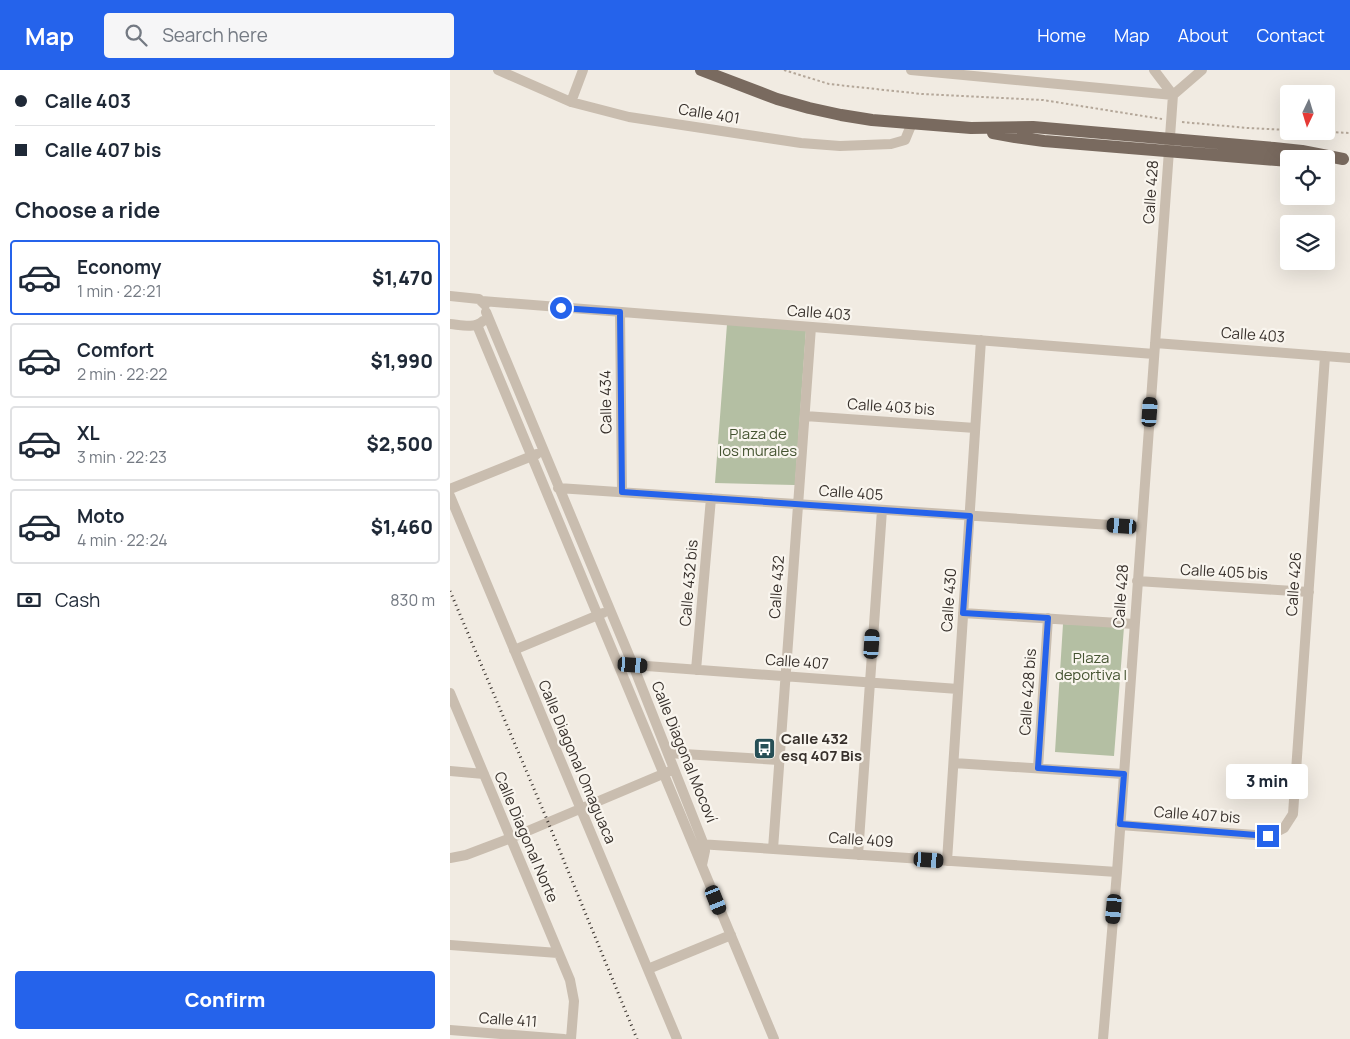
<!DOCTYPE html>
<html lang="en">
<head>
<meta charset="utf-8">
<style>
  body { margin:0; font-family:Manrope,sans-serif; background:#f6f6f7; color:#1f2937; height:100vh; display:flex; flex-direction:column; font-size:19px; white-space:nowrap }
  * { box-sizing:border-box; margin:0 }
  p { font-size:16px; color:#747a83 }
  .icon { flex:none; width:28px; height:28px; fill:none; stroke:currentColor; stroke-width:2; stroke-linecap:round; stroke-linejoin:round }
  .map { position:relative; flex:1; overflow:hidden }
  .drawer { display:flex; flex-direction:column; background:#fff; width:450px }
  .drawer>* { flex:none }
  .guide { display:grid; align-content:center; height:110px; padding:0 15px; background:#fff }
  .needle { width:32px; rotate:184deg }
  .buttons { position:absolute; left:830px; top:15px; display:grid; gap:10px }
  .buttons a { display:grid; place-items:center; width:55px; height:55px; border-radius:5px; background:#fff; box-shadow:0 5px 20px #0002; font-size:25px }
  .end { position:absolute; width:22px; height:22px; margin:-11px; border:6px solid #2563eb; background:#fff; box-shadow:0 0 0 2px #fff }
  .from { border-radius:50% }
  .bubble { position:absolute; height:35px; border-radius:5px; background:#fff; box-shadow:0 5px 20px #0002; font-size:16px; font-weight:800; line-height:35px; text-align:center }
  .car { position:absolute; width:15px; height:30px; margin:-15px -8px; border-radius:6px; box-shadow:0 0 4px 1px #0007; background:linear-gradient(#222 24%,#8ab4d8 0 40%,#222 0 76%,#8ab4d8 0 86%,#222 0) }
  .guide b { display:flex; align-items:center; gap:18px; height:48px; font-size:19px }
  .guide b+b { border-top:1px solid #e0e1e3 }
  .guide i { width:12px; height:12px; background:#1f2937 }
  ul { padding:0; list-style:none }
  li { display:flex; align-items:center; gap:15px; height:75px; margin:0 10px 8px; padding:0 5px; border:2px solid #e0e1e3; border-radius:5px }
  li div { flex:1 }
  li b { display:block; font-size:19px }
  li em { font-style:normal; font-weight:800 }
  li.active { border-color:#2563eb }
  li>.icon { width:45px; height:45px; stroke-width:1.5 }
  h2 { padding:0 15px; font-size:22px; line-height:60px }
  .pay { display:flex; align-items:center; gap:12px; height:55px; padding:0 15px; font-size:19px }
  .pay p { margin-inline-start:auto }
  .button { display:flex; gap:10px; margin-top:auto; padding:10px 15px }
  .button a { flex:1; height:58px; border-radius:5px; background:#2563eb; color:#fff; font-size:20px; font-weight:800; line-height:58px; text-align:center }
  header { display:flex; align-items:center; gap:30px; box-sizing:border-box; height:70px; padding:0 25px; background:#2563eb; color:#fff }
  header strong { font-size:24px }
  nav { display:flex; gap:28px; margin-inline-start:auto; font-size:18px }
  .search { width:350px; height:45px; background:#f6f6f7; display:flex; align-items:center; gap:12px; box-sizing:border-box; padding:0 18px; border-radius:5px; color:#747a83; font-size:19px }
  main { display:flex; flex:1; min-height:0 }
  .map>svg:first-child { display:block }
</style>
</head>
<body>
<header>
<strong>Map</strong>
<div class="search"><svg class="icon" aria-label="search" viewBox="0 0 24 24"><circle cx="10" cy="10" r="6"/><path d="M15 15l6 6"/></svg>Search here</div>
<nav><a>Home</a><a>Map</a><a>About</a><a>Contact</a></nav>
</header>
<main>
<section class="drawer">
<div class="guide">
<b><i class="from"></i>Calle 403</b>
<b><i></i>Calle 407 bis</b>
</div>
<h2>Choose a ride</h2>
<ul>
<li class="active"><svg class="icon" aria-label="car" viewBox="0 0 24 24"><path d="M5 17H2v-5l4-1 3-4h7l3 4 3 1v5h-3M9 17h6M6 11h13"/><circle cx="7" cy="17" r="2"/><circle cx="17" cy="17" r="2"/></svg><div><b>Economy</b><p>1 min · 22:21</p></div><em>$1,470</em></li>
<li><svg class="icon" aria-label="car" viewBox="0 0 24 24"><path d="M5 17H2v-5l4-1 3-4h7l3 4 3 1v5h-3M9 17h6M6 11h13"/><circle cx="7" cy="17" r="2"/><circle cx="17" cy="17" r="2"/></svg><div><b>Comfort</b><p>2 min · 22:22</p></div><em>$1,990</em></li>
<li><svg class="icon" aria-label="car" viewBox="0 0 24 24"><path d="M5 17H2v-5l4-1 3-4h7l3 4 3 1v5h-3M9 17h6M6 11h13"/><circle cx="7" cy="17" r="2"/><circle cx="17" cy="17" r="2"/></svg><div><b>XL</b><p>3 min · 22:23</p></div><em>$2,500</em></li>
<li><svg class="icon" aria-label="car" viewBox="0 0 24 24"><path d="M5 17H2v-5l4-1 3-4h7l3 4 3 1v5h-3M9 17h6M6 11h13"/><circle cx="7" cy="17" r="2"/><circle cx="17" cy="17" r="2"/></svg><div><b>Moto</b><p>4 min · 22:24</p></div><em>$1,460</em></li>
</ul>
<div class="pay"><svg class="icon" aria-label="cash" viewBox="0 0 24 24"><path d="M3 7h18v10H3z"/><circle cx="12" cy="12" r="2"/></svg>Cash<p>830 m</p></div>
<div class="button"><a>Confirm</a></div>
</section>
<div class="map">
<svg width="900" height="969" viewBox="0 0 900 969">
  <rect width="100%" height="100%" fill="#f1ebe2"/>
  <path fill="#b4bfa3" d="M277 254 356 260 345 415 265 413Z
    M613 554 674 557 664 686 605 682Z"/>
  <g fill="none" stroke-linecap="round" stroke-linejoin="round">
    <path stroke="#b4a799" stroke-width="2" stroke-dasharray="2.5 2.5" stroke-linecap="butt" d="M334 0 379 14 472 24 593 30 712 49
      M732 52 798 58 839 60
      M856 61 900 63"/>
    <path stroke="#c9bdaf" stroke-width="10" d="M48 0 121 32 179 47 351 73 390 76 441 74 455 70 462 53
      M461 0 723 25
      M704 0 723 25
      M723 25 752 0
      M121 32 133 0
      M0 226 29 229 35 235
      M32 231 704 284
      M36 242 183 595 254 775 255 781 252 795
      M170 242 172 422
      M0 254C11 255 24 259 33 251
      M27 255 324 969
      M705 273 900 288
      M355 346 525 358
      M108 418 691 457
      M0 419 87 384
      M0 426 227 969
      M687 511 859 522
      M513 543 684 554
      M64 580 153 543
      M183 595 508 619
      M246 600 261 428
      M0 623 120 910 124 931 121 969
      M218 683 329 690
      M504 693 673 704
      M588 698 598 548
      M0 701 34 704
      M670 755 818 766 834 758 843 744 875 286
      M249 774 667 802
      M323 779 361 257
      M408 785 432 440
      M0 788 16 785 61 768 220 701
      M497 791 531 270
      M0 875 108 883
      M198 899 281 865
      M0 960 114 969
      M653 969 667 802 723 25"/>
    <path stroke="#796a5f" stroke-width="12" d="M251 0 327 29 359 38 391 45 422 50 521 58 583 57 824 78 852 81 893 89
      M543 63 565 67 594 71 839 91"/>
    <path stroke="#38312c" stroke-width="3" stroke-dasharray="1 4" stroke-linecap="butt" d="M0 521 98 752 187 969"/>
  </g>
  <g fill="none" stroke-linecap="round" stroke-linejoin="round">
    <path stroke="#2563eb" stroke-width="6" d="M111 238 170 242 172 422 520 446 513 543 598 548 588 698 674 704 670 754 818 766"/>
  </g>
  <defs>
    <symbol id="bus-square" viewBox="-11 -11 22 22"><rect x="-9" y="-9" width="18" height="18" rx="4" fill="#264f56" stroke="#f9f5ee"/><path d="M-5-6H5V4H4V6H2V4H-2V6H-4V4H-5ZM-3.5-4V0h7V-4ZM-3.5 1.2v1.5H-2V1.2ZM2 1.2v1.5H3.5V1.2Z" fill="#fff"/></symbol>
  </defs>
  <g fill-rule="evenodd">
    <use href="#bus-square" x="302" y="666" width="25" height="25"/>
  </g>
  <g text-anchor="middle" stroke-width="4.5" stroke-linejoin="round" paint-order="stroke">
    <g font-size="15" fill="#38312c" stroke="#f9f5ee">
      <text transform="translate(259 44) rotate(9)" y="5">Calle 401</text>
      <text transform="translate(701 122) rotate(-86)" y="5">Calle 428</text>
      <text transform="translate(369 243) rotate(4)" y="5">Calle 403</text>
      <text transform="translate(803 265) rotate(4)" y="5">Calle 403</text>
      <text transform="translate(156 332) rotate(-91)" y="5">Calle 434</text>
      <text transform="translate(441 337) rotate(4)" y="5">Calle 403 bis</text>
      <text transform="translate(401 423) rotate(4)" y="5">Calle 405</text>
      <text transform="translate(774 502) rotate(3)" y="5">Calle 405 bis</text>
      <text transform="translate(239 513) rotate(-85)" y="5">Calle 432 bis</text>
      <text transform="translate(844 514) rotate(-86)" y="5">Calle 426</text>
      <text transform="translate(327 517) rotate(-86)" y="5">Calle 432</text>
      <text transform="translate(671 526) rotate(-86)" y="5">Calle 428</text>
      <text transform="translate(499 530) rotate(-86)" y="5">Calle 430</text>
      <text transform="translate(347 592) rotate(4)" y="5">Calle 407</text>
      <text transform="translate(578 622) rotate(-86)" y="5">Calle 428 bis</text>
      <text transform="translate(234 682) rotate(68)" y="5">Calle Diagonal Mocoví</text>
      <text transform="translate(127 692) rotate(67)" y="5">Calle Diagonal Omaguaca</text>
      <text transform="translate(747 745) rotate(4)" y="5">Calle 407 bis</text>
      <text transform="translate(76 767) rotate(67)" y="5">Calle Diagonal Norte</text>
      <text transform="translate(411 770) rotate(4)" y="5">Calle 409</text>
      <text transform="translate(58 950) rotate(4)" y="5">Calle 411</text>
    </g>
    <g font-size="15" fill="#455432" stroke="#f9f5ee">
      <text x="308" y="369">Plaza de<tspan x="308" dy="17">los murales</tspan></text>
      <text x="641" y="593">Plaza<tspan x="641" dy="17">deportiva I</tspan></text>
    </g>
    <g font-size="15" font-weight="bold" fill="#38312c" stroke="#f9f5ee" text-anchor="start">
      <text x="331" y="674">Calle 432<tspan x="331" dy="17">esq 407 Bis</tspan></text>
    </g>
  </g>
</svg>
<div class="buttons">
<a><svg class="needle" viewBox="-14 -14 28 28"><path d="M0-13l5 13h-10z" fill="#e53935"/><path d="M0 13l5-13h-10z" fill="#747a83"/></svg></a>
<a><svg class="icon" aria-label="locate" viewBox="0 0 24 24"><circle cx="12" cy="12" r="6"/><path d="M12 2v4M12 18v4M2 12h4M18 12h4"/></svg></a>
<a><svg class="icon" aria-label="layers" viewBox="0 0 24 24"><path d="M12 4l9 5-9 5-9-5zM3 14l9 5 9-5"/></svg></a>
</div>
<i class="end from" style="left:111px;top:238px"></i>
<i class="end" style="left:818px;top:766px"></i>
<div class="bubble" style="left:776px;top:694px;width:82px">3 min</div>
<i class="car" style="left:700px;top:342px;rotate:4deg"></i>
<i class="car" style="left:672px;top:456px;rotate:274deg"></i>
<i class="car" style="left:422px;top:574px;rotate:4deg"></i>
<i class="car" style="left:183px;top:595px;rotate:94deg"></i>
<i class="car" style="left:479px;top:790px;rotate:94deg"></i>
<i class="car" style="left:266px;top:830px;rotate:158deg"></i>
<i class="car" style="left:664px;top:839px;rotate:185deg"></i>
</div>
</main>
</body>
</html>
